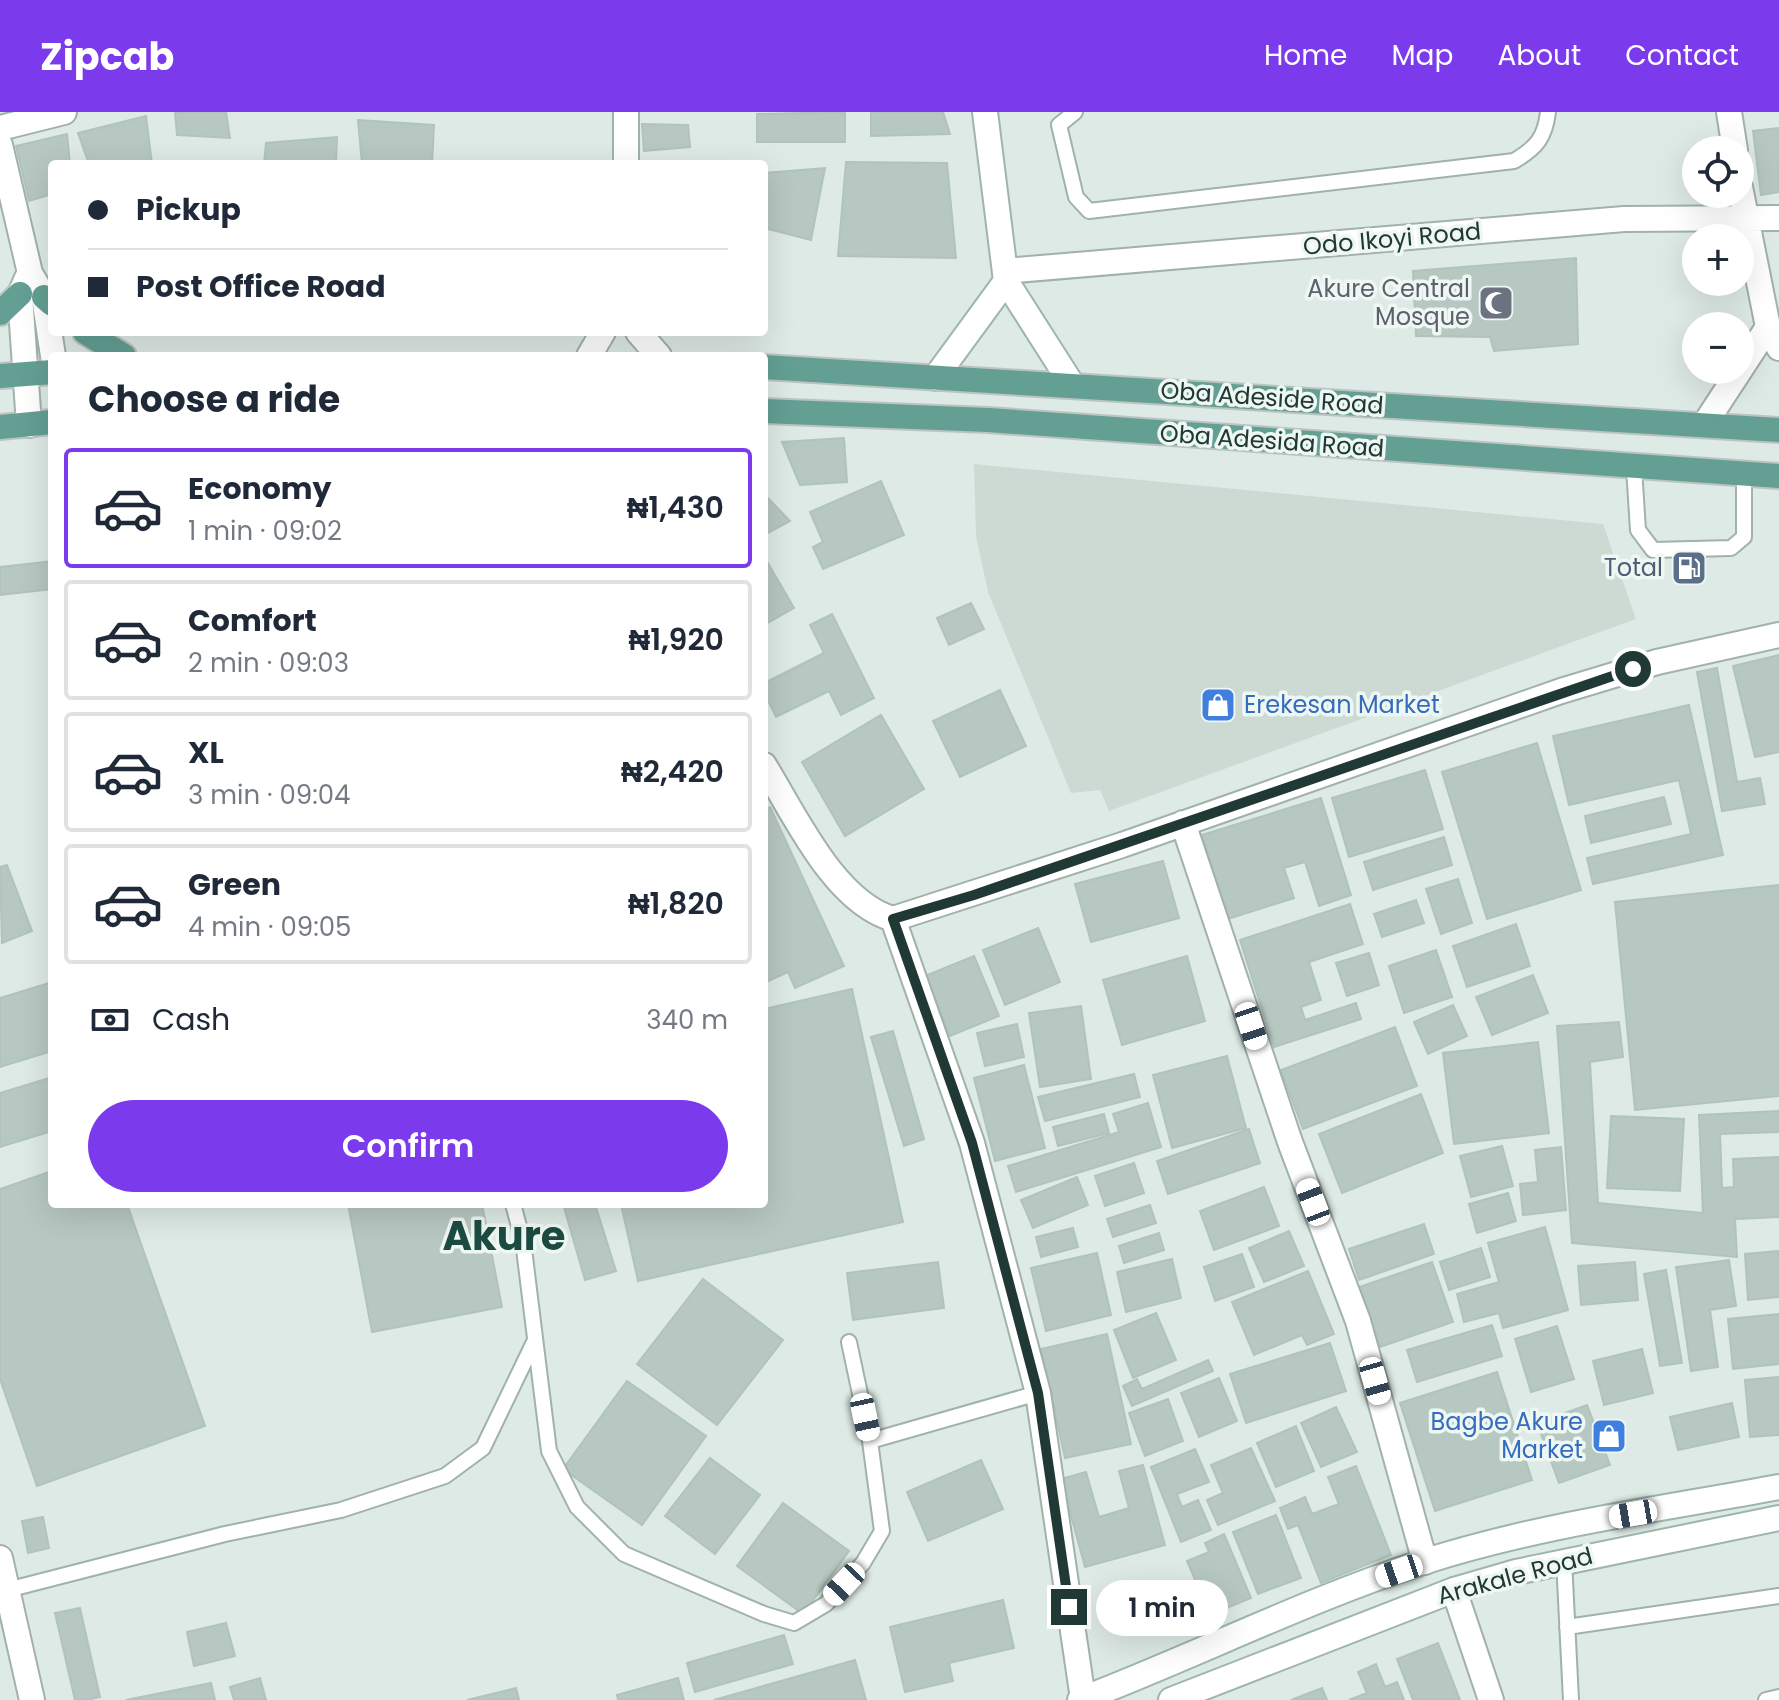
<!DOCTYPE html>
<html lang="en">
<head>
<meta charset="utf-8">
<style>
  body { margin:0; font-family:Poppins,sans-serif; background:#f2f2f3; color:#1f2937; height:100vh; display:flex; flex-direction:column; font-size:30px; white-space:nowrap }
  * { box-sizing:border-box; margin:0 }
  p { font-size:26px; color:#747a83 }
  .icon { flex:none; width:44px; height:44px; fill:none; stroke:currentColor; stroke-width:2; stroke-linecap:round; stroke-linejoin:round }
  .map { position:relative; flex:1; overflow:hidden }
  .side { position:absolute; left:48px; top:240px; width:720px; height:856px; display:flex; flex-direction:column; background:#fff; border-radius:8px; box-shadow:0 8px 32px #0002 }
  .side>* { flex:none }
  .banner { position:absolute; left:48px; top:48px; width:720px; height:176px; border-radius:8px; box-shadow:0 8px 32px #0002; display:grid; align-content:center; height:176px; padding:0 40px; background:#fff }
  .tools { position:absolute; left:1682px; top:24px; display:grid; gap:16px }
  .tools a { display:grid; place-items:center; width:72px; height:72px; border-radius:50%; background:#fff; box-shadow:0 8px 32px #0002; font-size:40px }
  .end { position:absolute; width:36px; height:36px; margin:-18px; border:10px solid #203934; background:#fff; box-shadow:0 0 0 4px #fff }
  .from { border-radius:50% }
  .bubble { position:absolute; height:56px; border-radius:28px; background:#fff; box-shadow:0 8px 32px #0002; font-size:26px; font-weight:600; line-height:56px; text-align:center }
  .car { position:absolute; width:24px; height:48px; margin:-24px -12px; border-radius:10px; box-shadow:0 0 6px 2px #0007; background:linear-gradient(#fff 24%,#345 0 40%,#fff 0 76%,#345 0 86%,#fff 0) }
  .banner b { display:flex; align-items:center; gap:28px; height:76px; font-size:30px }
  .banner b+b { border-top:2px solid #e0e1e3 }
  .banner i { width:20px; height:20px; background:#1f2937 }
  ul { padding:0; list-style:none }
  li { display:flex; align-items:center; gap:24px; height:120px; margin:0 16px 12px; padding:0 24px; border:4px solid #e0e1e3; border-radius:8px }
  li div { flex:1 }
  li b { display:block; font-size:30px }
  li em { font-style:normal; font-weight:600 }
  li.on { border-color:#7c3aed }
  li>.icon { width:72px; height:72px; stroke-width:1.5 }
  h2 { padding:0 40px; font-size:36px; line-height:96px }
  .pay { display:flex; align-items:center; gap:20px; height:88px; padding:0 40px; font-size:30px }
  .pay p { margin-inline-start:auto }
  .primary-button { display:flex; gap:16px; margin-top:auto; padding:16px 40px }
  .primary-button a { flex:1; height:92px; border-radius:48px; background:#7c3aed; color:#fff; font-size:32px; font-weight:600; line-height:92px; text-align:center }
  header { display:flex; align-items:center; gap:48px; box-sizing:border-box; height:112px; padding:0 40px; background:#7c3aed; color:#fff }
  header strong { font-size:38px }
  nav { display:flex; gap:44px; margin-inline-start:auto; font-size:28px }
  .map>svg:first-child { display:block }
</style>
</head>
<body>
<header>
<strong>Zipcab</strong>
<nav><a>Home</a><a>Map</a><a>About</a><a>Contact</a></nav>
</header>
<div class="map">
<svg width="1779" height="1588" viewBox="0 0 1779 1588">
  <rect width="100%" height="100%" fill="#deeae5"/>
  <path fill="#cddad4" d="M974 352 1603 412 1636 507 1109 699 1100 678 1071 681 988 480 976 424Z"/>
  <path fill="#b7c7c1" stroke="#b1c3bd" stroke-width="2" d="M175 0H226L230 26 177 23Z
    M845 0V30H757V2Z
    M871 0H943L950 22 871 24Z
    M146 4 152 52H89L78 21Z
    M358 8 434 13 432 52H362Z
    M642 12 688 13 690 35 644 39Z
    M1779 16V80L1761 83 1753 19Z
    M67 22 70 52H52V82L29 89 16 34Z
    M337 25 336 52H264L266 31Z
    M846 50 947 51 956 146 838 144Z
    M825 56 811 128 764 116V61Z
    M1576 146 1578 232 1494 239 1490 225 1416 224 1413 159Z
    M844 326 847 370 800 373 782 330Z
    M881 369 904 423 823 457 813 435 823 430 810 400Z
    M764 382 790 409 764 423Z
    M765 446 794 496 764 513V447Z
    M52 449V477L0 483V455Z
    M971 491 984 517 949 533 937 506Z
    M832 502 874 586 841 603 829 579 776 605 764 580V571L824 541 810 513Z
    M1779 543V640L1755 645 1733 554Z
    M1717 556 1737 670 1760 666 1765 692 1722 699 1697 560Z
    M1000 578 1026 634 960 665 933 609Z
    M1689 593 1723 743 1593 772 1587 746 1691 722 1679 668 1569 693 1553 624Z
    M881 603 924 677 845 724 802 650Z
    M1537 631 1581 778 1487 807 1442 660Z
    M1425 658 1443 717 1349 745 1332 686Z
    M1664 685 1671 712 1591 731 1585 704Z
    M1321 686 1351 783 1319 794 1305 750 1284 756 1294 786 1228 807 1202 723Z
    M770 695 844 854 795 876 788 860 764 871V698Z
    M1444 725 1452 753 1373 778 1364 750Z
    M1163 749 1179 806 1091 830 1075 772Z
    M7 753 32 819 2 831 0 755Z
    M1458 767 1472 811 1441 822 1426 777Z
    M1779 773V984L1635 998 1615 790Z
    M1416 788 1424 811 1382 825 1374 802Z
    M1350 792 1363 832 1309 850 1321 888 1301 895 1305 908 1356 891 1361 907 1274 935 1240 828Z
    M1516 812 1530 854 1467 875 1453 834Z
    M1038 816 1060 870 1005 893 983 838Z
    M1436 838 1452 885 1404 901 1389 854Z
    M1369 841 1379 873 1347 884 1336 851Z
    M974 844 999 904 950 924 925 864Z
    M1187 844 1205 909 1122 933 1103 868Z
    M1533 863 1548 901 1492 923 1476 885Z
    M52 870V939L0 955V886Z
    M852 877 903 1110 638 1169 621 1092H764V897Z
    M1453 893 1467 924 1428 942 1414 910Z
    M1081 894 1091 967 1040 975 1029 901Z
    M1619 910 1623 945 1590 950 1598 1091 1703 1101 1699 1003 1779 999V1020L1720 1022 1722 1076 1734 1075 1733 1047 1779 1045V1105L1735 1107 1737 1145 1572 1131 1557 914Z
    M1017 912 1024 945 985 954 977 921Z
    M1395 915 1417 974 1303 1017 1281 958Z
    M893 919 924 1027 904 1034 871 925Z
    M1538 930 1549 1021 1454 1032 1443 941Z
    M1227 944 1246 1016 1172 1036 1153 963Z
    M1024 953 1045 1036 995 1049 974 966Z
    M1134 962 1140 985 1045 1009 1038 985Z
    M52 965V1019L0 1035V981Z
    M1421 982 1443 1041 1342 1081 1319 1022Z
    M1148 991 1161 1035 1016 1080 1008 1054 1119 1020 1113 1002Z
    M1104 1002 1109 1021 1058 1034 1053 1015Z
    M1611 1004 1684 1007 1680 1079 1607 1076Z
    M1249 1017 1260 1051 1168 1082 1157 1049Z
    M1502 1034 1513 1074 1471 1085 1460 1044Z
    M1561 1035 1566 1098 1523 1103 1520 1072 1538 1070 1535 1038Z
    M1134 1051 1144 1081 1105 1094 1095 1064Z
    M52 1059V1092H127L205 1314 37 1374 0 1267V1077Z
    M1077 1065 1088 1093 1033 1116 1021 1088Z
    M1264 1075 1279 1114 1214 1138 1200 1099Z
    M1508 1081 1516 1109 1477 1121 1469 1092Z
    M348 1092H482L502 1195 372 1220Z
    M563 1092H595L616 1159 585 1168Z
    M1150 1093 1156 1111 1113 1125 1107 1107Z
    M1424 1112 1434 1142 1359 1168 1349 1137Z
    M1545 1115 1568 1198 1503 1216 1499 1201 1464 1210 1457 1182 1499 1170 1488 1131Z
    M1073 1116 1078 1135 1041 1145 1036 1125Z
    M1289 1119 1304 1154 1264 1170 1249 1136Z
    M1159 1121 1164 1138 1124 1151 1119 1134Z
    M1481 1136 1490 1165 1449 1178 1440 1150Z
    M1779 1139V1185L1748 1188 1745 1142Z
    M1097 1141 1111 1203 1046 1219 1031 1156Z
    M1242 1142 1254 1175 1215 1189 1204 1155Z
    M1172 1147 1181 1186 1126 1200 1117 1160Z
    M1729 1148 1736 1194 1710 1198 1718 1255 1691 1259 1676 1155Z
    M938 1150 944 1196 853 1208 847 1161Z
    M1432 1150 1453 1210 1380 1235 1359 1175Z
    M1635 1150 1638 1188 1581 1193 1578 1154Z
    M1666 1158 1682 1251 1660 1254 1644 1162Z
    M1308 1159 1334 1222 1307 1233 1302 1223 1254 1243 1232 1190Z
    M703 1167 783 1228 717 1313 637 1252Z
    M1156 1201 1176 1248 1133 1266 1114 1218Z
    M1779 1202V1252L1733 1257 1728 1207Z
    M1492 1213 1502 1244 1417 1270 1407 1238Z
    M1557 1214 1574 1267 1531 1280 1515 1227Z
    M1107 1222 1131 1332 1065 1346 1041 1237Z
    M1330 1231 1346 1279 1246 1311 1230 1262Z
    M1642 1237 1653 1281 1604 1293 1593 1249Z
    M1208 1248 1213 1259 1132 1294 1123 1274 1137 1267 1142 1277Z
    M1497 1260 1532 1368 1435 1399 1400 1291Z
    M1779 1265V1323L1750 1325 1745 1268Z
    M1219 1266 1237 1309 1199 1325 1181 1281Z
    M627 1269 706 1324 642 1413 563 1357Z
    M1168 1287 1183 1329 1145 1344 1129 1301Z
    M1732 1291 1739 1325 1678 1338 1670 1305Z
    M1587 1293 1610 1353 1559 1371 1537 1311Z
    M1336 1295 1357 1340 1321 1355 1301 1311Z
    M1296 1314 1314 1359 1276 1375 1257 1331Z
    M1251 1336 1275 1389 1218 1413 1207 1388 1223 1381 1211 1353Z
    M1195 1337 1209 1370 1177 1382 1182 1395 1198 1388 1211 1418 1181 1430 1151 1355Z
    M710 1346 760 1383 715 1442 665 1404Z
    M981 1348 1003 1397 928 1429 907 1380Z
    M1143 1353 1165 1433 1085 1455 1061 1367 1086 1360 1099 1405 1129 1396 1119 1359Z
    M1356 1354 1391 1443 1321 1471 1298 1413 1288 1417 1280 1396 1305 1385 1312 1402 1339 1392 1328 1365Z
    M783 1391 849 1439 803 1502 737 1454Z
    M1276 1403 1301 1466 1258 1482 1233 1420Z
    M43 1405 49 1436 28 1441 22 1409Z
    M1224 1422 1251 1486 1210 1503 1187 1449 1209 1440 1205 1431Z
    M1003 1488 1014 1536 949 1551 953 1569 905 1580 890 1515Z
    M80 1496 100 1585 87 1588H75L55 1501Z
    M226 1511 235 1544 194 1554 187 1520Z
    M784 1523 793 1552 695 1580 687 1551Z
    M1438 1531 1460 1588H1413L1397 1547Z
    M855 1548 866 1588H714Z
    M1376 1552 1385 1575 1397 1570 1404 1588H1349L1367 1581 1358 1560Z
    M260 1566 266 1588H234L230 1575Z
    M678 1566 684 1588H618L617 1583Z
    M211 1571 215 1588H126Z
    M516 1576 519 1588H467Z
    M1322 1576 1327 1588H1291Z"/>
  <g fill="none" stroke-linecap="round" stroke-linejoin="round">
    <defs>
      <path id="service" d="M1075 0 1059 13 1076 85 1089 99 1514 49C1536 36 1545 26 1548 0
        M1634 356 1638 418 1653 438 1731 436 1744 425V364
        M513 1092 523 1129 549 1339 577 1395 624 1442 764 1502 794 1511 826 1492 863 1451 882 1419 870 1329 849 1230
        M870 1329 1038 1281
        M1564 1448 1571 1588
        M7 1478 225 1422 341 1398 445 1364 483 1336 535 1228
        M1567 1515 1779 1484
        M1766 1588 1779 1585"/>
      <path id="minor" d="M1729 0 1735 38
        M0 16 64 0
        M626 52V0
        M1740 75 1768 215 1779 236
        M1005 159 1624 107 1779 106
        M638 220 659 244
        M589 244 603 220
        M1740 258 1768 215
        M1704 313 1740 258
        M764 653C795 703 834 790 893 807L972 1031 1038 1281 1083 1587
        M1183 711 1290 1030 1358 1209 1425 1450
        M893 807 1122 733 1561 579 1657 550 1779 523
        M0 1446 32 1588
        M1454 1478 1491 1588"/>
      <path id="tertiary" d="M0 33 30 161 44 185 53 244
        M27 166 20 182 29 313"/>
      <path id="secondary" d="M985 0 1006 169 1073 274
        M935 266 1006 169
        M1080 1588C1195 1544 1306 1488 1423 1450 1538 1413 1661 1397 1779 1375
        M1171 1588 1454 1478 1516 1460 1779 1406"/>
      <path id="primary" d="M44 185 52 192
        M0 201 20 182
        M85 220 124 244
        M764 255 1779 318
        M0 264 52 260
        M764 299 988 308 1779 364
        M0 315 52 310"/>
    </defs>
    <use href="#service" stroke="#a1b1ac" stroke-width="18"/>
    <use href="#minor" stroke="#a1b1ac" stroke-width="28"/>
    <use href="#tertiary" stroke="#a1b1ac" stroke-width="28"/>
    <use href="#secondary" stroke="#9eb5ae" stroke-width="28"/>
    <use href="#primary" stroke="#bcc4c2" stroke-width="28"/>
    <use href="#service" stroke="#fff" stroke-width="14"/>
    <use href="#minor" stroke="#fff" stroke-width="24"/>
    <use href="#tertiary" stroke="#fff" stroke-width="24"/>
    <use href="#secondary" stroke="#fff" stroke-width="24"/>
    <use href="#primary" stroke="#639f93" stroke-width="24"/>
  </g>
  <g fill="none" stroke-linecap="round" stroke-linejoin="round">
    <path stroke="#203934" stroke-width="10" d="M1069 1495 1038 1281 972 1031 893 807 974 783 1633 557"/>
  </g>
  <defs>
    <symbol id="mosque-square" viewBox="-11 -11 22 22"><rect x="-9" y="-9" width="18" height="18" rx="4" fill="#6b7280" stroke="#eff7f3"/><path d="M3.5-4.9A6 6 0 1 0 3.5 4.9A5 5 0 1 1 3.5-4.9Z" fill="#fff"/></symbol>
    <symbol id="fuel-square" viewBox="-11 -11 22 22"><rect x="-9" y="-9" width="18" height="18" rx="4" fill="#5c6f8a" stroke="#eff7f3"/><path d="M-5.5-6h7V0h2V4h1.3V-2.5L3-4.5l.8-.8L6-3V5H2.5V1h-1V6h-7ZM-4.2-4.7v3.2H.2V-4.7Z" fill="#fff"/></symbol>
    <symbol id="shop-square" viewBox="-11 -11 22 22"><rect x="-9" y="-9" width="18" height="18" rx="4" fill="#3f7fe0" stroke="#eff7f3"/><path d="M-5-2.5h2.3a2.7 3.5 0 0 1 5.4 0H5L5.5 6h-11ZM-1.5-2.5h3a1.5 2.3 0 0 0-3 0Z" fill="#fff"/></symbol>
  </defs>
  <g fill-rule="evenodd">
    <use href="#mosque-square" x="1476" y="171" width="40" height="40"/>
    <use href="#fuel-square" x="1669" y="436" width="40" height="40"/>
    <use href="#shop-square" x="1198" y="573" width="40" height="40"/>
    <use href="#shop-square" x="1589" y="1304" width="40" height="40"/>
  </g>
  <g text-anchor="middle" stroke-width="7" stroke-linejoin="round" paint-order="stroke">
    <g font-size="24" fill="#203934" stroke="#eff7f3">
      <text transform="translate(1392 127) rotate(-5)" y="8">Odo Ikoyi Road</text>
      <text transform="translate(1272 286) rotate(4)" y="8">Oba Adeside Road</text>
      <text transform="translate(1272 329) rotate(4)" y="8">Oba Adesida Road</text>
      <text transform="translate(1515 1464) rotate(-15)" y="8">Arakale Road</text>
    </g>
    <g font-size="24" fill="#5b616d" stroke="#eff7f3" text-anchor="end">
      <text x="1470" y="185">Akure Central<tspan x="1470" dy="28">Mosque</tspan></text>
    </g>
    <g font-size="24" fill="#4e5e75" stroke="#eff7f3" text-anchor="end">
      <text x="1663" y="464">Total</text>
    </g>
    <g font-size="24" fill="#366cbe" stroke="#eff7f3" text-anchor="start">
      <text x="1244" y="601">Erekesan Market</text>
      <text x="1583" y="1318" text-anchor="end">Bagbe Akure<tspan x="1583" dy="28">Market</tspan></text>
    </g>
    <g font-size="40" font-weight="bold" fill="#1c4b42" stroke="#eff7f3">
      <text x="504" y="1138">Akure</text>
    </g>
  </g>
</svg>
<div class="tools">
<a><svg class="icon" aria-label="locate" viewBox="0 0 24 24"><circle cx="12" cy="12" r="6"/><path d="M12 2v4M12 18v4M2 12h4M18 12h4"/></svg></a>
<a>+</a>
<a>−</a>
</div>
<i class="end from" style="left:1633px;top:557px"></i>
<i class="end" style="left:1069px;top:1495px"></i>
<div class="bubble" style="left:1096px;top:1468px;width:132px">1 min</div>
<i class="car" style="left:1251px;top:914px;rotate:162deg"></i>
<i class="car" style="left:1313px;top:1090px;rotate:339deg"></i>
<i class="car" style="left:1375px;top:1269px;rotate:164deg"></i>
<i class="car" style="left:865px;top:1305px;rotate:168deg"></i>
<i class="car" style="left:1633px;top:1402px;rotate:260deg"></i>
<i class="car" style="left:1399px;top:1459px;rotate:251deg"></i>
<i class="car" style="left:844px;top:1472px;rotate:223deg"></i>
<div class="banner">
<b><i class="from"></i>Pickup</b>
<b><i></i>Post Office Road</b>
</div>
<section class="side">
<h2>Choose a ride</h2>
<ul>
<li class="on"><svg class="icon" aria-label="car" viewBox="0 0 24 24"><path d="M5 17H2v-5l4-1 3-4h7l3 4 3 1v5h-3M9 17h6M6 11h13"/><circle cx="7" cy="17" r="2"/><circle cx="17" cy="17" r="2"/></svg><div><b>Economy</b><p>1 min · 09:02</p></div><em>₦1,430</em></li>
<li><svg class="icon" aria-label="car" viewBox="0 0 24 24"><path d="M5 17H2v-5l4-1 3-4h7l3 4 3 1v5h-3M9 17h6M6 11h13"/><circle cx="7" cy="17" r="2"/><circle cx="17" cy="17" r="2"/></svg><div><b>Comfort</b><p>2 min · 09:03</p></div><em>₦1,920</em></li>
<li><svg class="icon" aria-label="car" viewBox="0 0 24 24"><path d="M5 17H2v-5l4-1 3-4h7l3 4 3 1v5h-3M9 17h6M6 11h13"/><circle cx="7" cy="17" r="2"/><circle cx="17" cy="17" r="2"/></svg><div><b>XL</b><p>3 min · 09:04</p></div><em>₦2,420</em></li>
<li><svg class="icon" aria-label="car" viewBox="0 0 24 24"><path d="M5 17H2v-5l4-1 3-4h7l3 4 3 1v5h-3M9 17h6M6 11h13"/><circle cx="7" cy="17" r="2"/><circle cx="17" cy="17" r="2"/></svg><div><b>Green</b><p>4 min · 09:05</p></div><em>₦1,820</em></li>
</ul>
<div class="pay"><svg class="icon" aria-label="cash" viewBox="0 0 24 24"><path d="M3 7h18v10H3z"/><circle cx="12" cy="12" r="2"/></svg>Cash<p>340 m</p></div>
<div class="primary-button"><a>Confirm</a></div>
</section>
</div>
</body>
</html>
